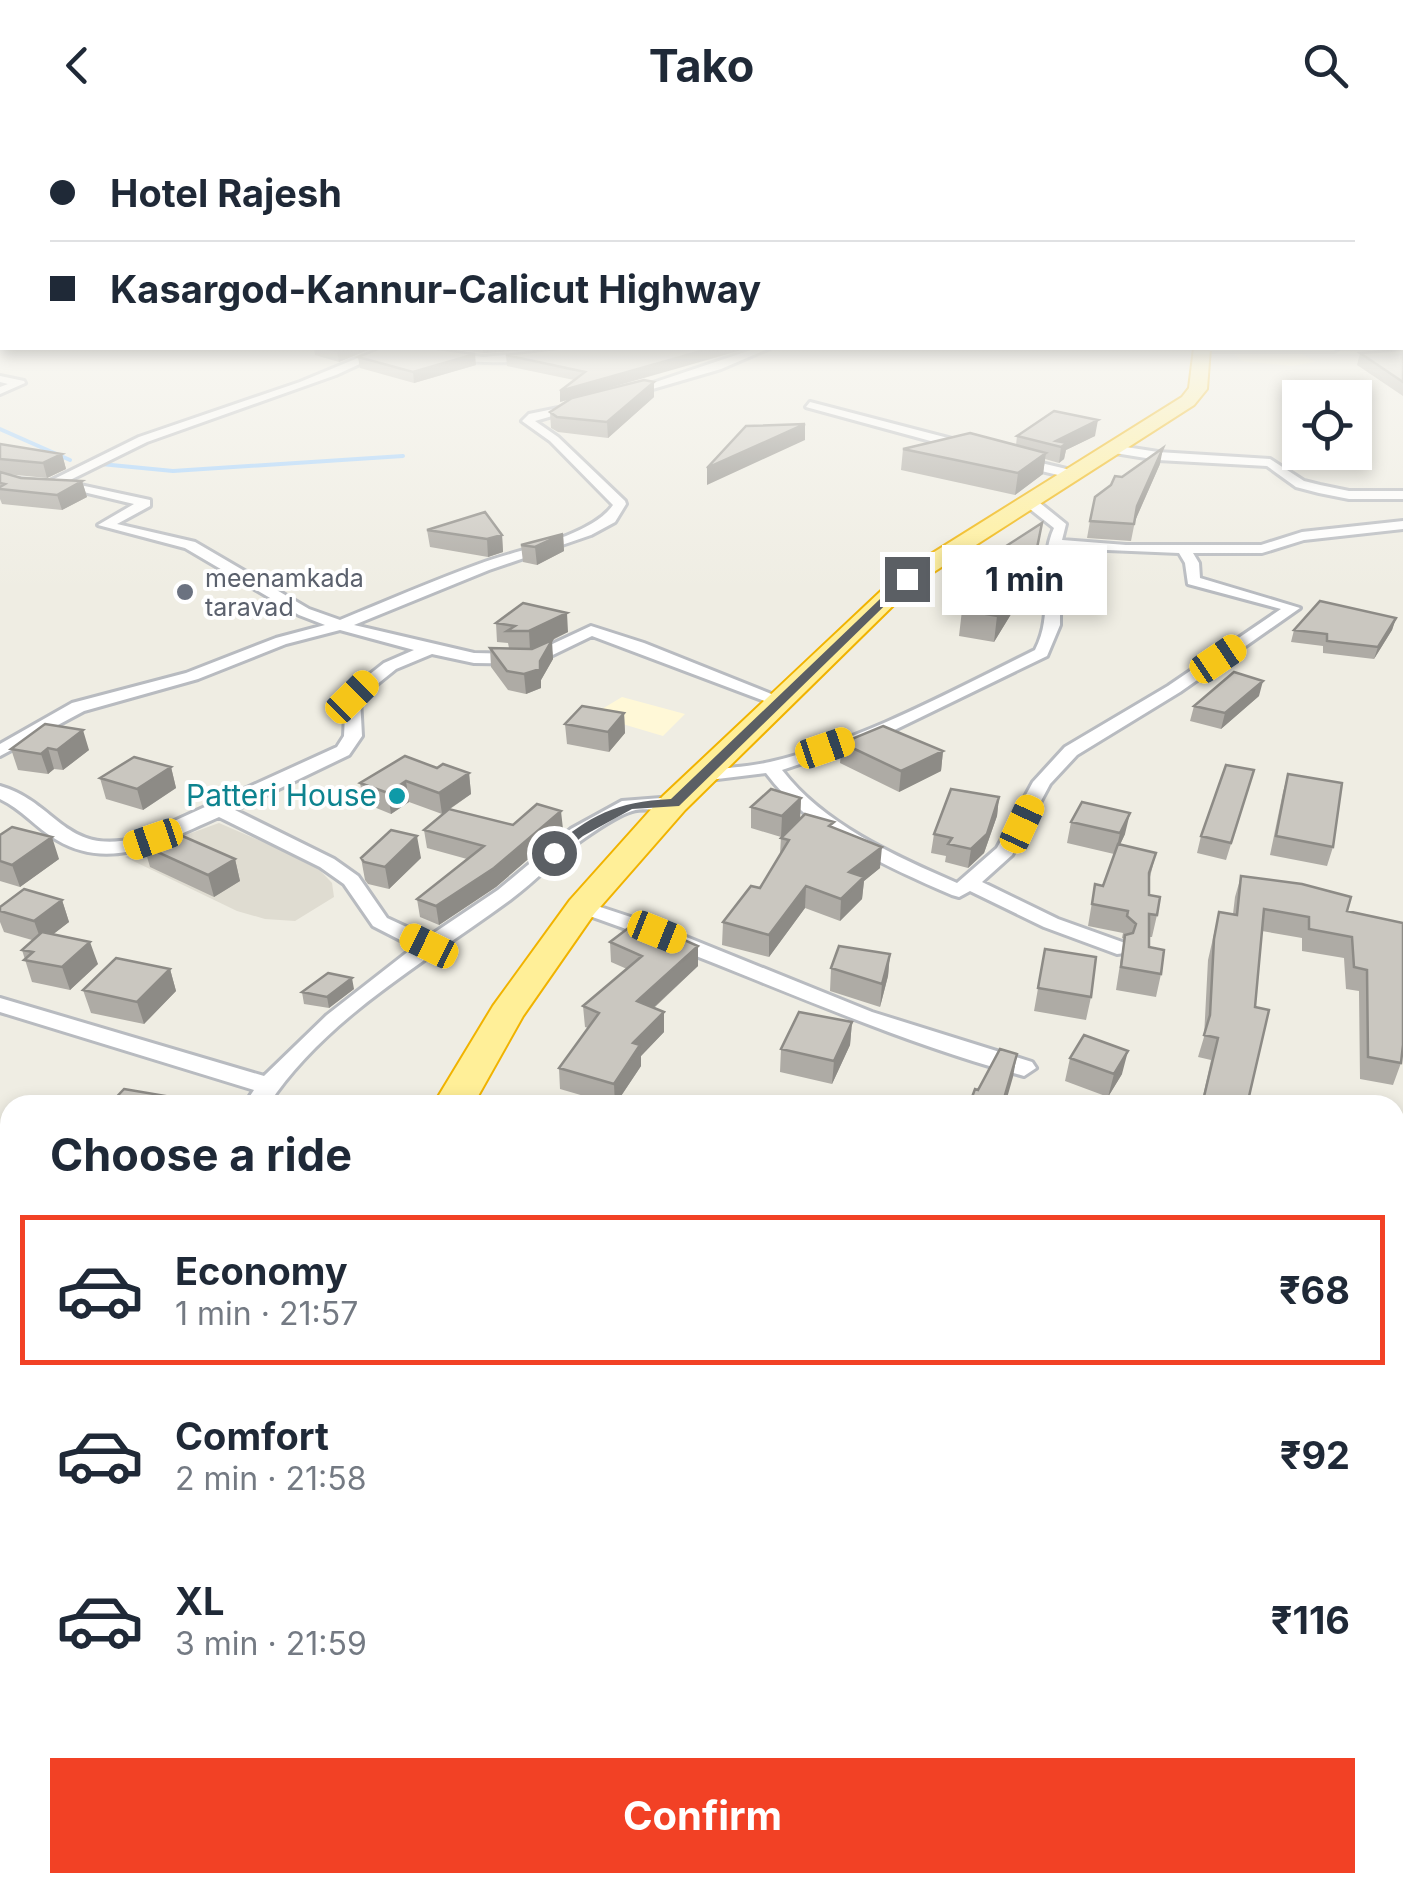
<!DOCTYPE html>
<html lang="en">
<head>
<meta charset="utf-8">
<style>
  body { margin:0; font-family:Inter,sans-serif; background:#f6f6f7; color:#1f2937; height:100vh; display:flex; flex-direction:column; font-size:38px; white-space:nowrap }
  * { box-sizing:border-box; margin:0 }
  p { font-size:32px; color:#747a83 }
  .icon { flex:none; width:55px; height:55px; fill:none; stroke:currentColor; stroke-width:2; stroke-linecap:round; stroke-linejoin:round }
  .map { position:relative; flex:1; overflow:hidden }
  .panel { position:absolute; left:0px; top:965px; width:1405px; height:798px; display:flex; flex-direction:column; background:#fff; border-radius:30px 30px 0 0; box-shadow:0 5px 15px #0003 }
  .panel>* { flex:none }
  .guide { position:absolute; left:0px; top:0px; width:1405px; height:220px; box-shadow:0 5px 15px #0003; display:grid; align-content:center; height:220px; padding:0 50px; background:#fff }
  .controls { position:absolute; left:1282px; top:250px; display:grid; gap:20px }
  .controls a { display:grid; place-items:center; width:90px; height:90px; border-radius:0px; background:#fff; box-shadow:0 5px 15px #0003; font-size:50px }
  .end { position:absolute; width:45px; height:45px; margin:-22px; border:12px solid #5b5f64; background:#fff; box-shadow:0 0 0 5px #fff }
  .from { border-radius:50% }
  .bubble { position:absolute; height:70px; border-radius:0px; background:#fff; box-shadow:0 5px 15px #0003; font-size:32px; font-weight:700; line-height:70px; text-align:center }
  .car { position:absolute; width:30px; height:60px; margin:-30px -15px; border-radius:12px; box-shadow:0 0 8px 2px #0007; background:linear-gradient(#f5c518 24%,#345 0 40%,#f5c518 0 76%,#345 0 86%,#f5c518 0) }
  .guide b { display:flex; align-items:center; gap:35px; height:95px; font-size:38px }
  .guide b+b { border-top:2px solid #e0e1e3 }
  .guide i { width:25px; height:25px; background:#1f2937 }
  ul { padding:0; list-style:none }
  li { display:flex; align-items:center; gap:30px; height:150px; margin:0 20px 15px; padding:0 30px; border:5px solid transparent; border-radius:0px }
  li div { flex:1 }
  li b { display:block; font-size:38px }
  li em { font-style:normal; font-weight:700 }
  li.selected { border-color:#f24125 }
  li>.icon { width:90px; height:90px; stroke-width:1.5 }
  h2 { padding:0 50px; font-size:45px; line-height:120px }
  .primary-button { display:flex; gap:20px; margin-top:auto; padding:20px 50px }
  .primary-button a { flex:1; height:115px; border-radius:0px; background:#f24125; color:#fff; font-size:40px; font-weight:700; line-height:115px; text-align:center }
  header { display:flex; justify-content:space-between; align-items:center; height:130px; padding:0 50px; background:#fff; font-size:45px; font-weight:700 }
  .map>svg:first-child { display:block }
</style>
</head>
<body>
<header><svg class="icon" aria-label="back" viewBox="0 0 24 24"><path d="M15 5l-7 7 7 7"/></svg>Tako<svg class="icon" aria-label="search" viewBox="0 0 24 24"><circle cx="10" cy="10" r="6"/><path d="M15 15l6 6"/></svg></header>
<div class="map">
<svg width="1403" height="1761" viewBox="0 0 1403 1761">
  <rect width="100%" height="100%" fill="#efede3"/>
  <path fill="#fff8d7" d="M1296 220 1315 232 1292 236 1251 232 1242 231 1232 222Z
    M622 567 685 584 663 606 592 585Z"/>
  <path fill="#dfdcd1" d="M219 693 314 734 332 753 334 767 295 791 265 789 237 781 125 727Z"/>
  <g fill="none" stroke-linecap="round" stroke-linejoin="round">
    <path stroke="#a2d1ff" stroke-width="4" d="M0 299 70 330
      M101 334 173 341 403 326"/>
    <defs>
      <path id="minor" d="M382 218H394L336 245 147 312 66 352 150 370V376L117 394 195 412 309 479 340 490C386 471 432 451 479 434 516 420 591 407 613 375L550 311 522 291 529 284 583 273V277L535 291 558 307 625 371 626 374 615 392 591 405 489 440 354 495 474 523 531 524 591 496 644 513 789 571 787 575H775L592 506 534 534 474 533 432 524 396 539 360 568 362 606 349 625 235 680 334 729 358 746 387 788 428 807 498 760 571 699 622 671 674 667 683 673C670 685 649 676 632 681 618 685 599 698 586 707 559 725 536 751 510 770 427 831 325 888 268 975H244L254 960 0 882V868L264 946 327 885 414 817 373 796 344 754 320 737 219 687C168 709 112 743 57 710 36 698 22 679 0 669V656C58 673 64 726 137 708L337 617 344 606 346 563 384 533 414 520 340 500 286 514 198 549 84 581 0 626V614L72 573 186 543 276 508 325 495 299 485 185 418 98 395 134 374 75 360H26L0 355V347L48 352 139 307 300 252Z
        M415 218 483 227 585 218C547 236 453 238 415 218Z
        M757 218H770L721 239 625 267 620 264Z
        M1197 218H1339L1334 221H1202Z
        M0 246 24 251 25 253 0 264V257L8 254 0 252Z
        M810 272 975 315 977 318 971 322 806 277Z
        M1113 315 1158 322 1270 329 1304 351 1320 355 1349 361H1403V369H1349L1319 363 1296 357 1267 336 1158 330 1109 322 1107 319Z
        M1016 327 1079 342 1081 345 1075 349 1012 334 1010 331Z
        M1025 369H1035L1066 394 1062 410 1126 415H1261L1302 402 1403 391V399L1304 410 1262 423H1193L1199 433 1200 448 1300 478 1180 562 1077 625 1050 654 1012 725 982 752 1058 789 1125 813 1128 818 1125 823 1117 824 1044 797 970 761 959 767 952 765C885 736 811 703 766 643L701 651 692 646 701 641C724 638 748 637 770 632 863 610 950 562 1035 520 1056 481 1036 438 1054 398L1025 375ZM1060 418 1179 423 1185 433 1188 454 1281 479 1168 556 1065 617 1033 652 997 718 957 753C895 726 823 694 782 640L880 607 1047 526 1060 495Z
        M582 771 664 798 872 882 1032 932 1036 938 1024 946C869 904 726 832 575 781L572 777 575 773Z
        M0 1073 10 1076V1114L0 1117Z
        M1113 1752H1152L1153 1761H1113Z
        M1210 1752H1262L1266 1761H1213Z"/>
      <path id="trunk" d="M1194 218H1210L1207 259 1194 275 915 454 685 680 594 784 523 886 473 975H433L493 876 570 770 663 666 899 444 1182 267 1189 258Z
        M10 1725V1752H55L52 1761H0V1729Z"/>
    </defs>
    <use href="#minor" stroke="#b8bbc0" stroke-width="6"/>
    <use href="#trunk" stroke="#f1b300" stroke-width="4"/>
    <use href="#minor" fill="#fff" fill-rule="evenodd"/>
    <use href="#trunk" fill="#ffef98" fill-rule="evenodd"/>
  </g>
  <path fill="#aeaba5" d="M314 218H373L339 232 315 225Z
    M440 218H555L483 223Z
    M564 218 599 261 654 252V267L608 308 558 302 551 298 550 282 570 269 560 272 574 250 507 236 506 225Z
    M1403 220V266L1357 235 1360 223Z
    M358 227 476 235 414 253 360 238Z
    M1017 306H1095L1066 320 1064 329 1059 333 1045 329 1043 344 1015 365 901 340 903 319 1016 315Z
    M0 314 62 324 66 339 47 348 6 344 21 348 82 351 87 367 62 380 2 374 0 369Z
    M1160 334 1135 391 1131 411 1087 408 1090 391 1122 347Z
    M1042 393 1026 478 1016 476 994 512 959 506 962 480Z
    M427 400 502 405 503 422 488 427 430 417Z
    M563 404 564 421 537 435 523 432 521 415Z
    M1396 488 1392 500 1374 529 1323 523V516L1291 512 1294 500Z
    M496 493 568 502 551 511 553 529 541 550V558L526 564 508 560 491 537 490 518H509L508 513 497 512Z
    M1259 566 1221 599 1190 591 1194 576Z
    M624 583 625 603 609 622 567 614 565 594Z
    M45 594 89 620 63 640 54 639 48 644 18 640 11 619Z
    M842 613 943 621 941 641 899 662 840 633Z
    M171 637 176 658 143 680 106 669 100 648Z
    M437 638 469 643 471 664 450 679 513 695 563 699 496 757 439 795 420 787 417 769 467 729 427 718 424 700 442 684 409 672 391 684 364 673 360 653Z
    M1254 640 1226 730 1197 723 1201 706Z
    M1288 644 1333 717 1327 736 1270 725 1283 662Z
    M999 667 997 686 984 723 968 738 945 732 946 726 931 723 934 704Z
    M801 668 800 689 833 698 880 738 864 751 862 769 840 791 805 778 769 827 722 815 723 792 760 758 780 724 781 707 751 698V677Z
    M1071 692 1125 704 1120 715 1156 723 1149 751V765L1157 785 1152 807H1149V817L1161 844 1156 867 1116 860 1124 809 1122 808 1123 803 1088 796 1095 754 1103 756 1114 724 1067 713Z
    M0 705 59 729 20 757 0 751Z
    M144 716 235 729 240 751 214 767 150 737Z
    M361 728H421L389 759 368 754 365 750Z
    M1241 746 1347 781 1401 933 1393 955 1360 949 1359 861 1346 859 1344 828 1302 821V808L1262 801 1247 975H1201L1211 930 1198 927 1204 907 1208 830 1219 782 1233 784 1235 767Z
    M62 770 69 792 53 804 98 834 70 860 32 852 22 820 32 810 4 802 0 792V777Z
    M610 812 698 816V836L654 878 664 902 641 926V936L615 975 560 959 559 938 588 898 585 897 583 876 627 839 611 832Z
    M1045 819 1091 867 1086 890 1034 881Z
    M890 824 888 846 880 877 830 861 831 838Z
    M170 839 176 861 144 894 91 883 83 860Z
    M354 859 329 878 304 874 302 862Z
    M852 892 850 915 832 954 780 942 781 919Z
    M1070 928 1122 944 1108 967 1065 951Z
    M1403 988V1127L1395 1125V1032L1399 998Z
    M350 1752H443L439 1761H358L352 1758Z"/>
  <path fill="#8d8b86" d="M346 218H373L339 232 337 221Z
    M483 218H555L483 223Z
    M712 218H749L560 272V261Z
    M475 224 476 235 414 253 413 242Z
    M654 252V267L608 308 607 292Z
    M1098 290 1095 306 1066 320 1064 329 1059 333 1061 317 1056 311Z
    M805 294V310L707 355V338Z
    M1163 318 1160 334 1134 393 1137 376Z
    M1046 323 1043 344 1015 365 1018 343Z
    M62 324 66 339 47 348 43 333Z
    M82 351 87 367 62 380 57 365Z
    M563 404 564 421 537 435 535 417Z
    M502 405 503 422 488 427 487 409Z
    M1019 452 1016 476 994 512 997 486Z
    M567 483 568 502 530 520 529 501Z
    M1396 488 1392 500 1374 529 1378 517Z
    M552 510 553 529 541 550V558L526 564 524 544 540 531Z
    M1263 551 1259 566 1221 599 1225 583Z
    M624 583 625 603 609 622 608 602Z
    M83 600 89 620 63 640 57 620Z
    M48 618 54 639 48 644 41 624Z
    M943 621 941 641 899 662 901 641Z
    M171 637 176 658 143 680 137 659Z
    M469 643 471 664 442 684 439 663Z
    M406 651 409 672 391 684 388 663Z
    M999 667 997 686 984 723 968 738 971 719Z
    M801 668 800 689 781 707 782 686Z
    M561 681 563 699 496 757 439 795 436 776Z
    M1130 683 1125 704 1115 725 1120 703Z
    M417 706 421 728 389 759 385 737Z
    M52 707 59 729 20 757 12 735Z
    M882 717 880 738 864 751 862 769 840 791 841 769 849 742Z
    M235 729 240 751 214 767 208 745Z
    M806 756 805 778 769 827V805Z
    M62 770 69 792 42 813 34 791Z
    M90 812 98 834 70 860 62 837Z
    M698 816V836L638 892 637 871Z
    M890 824 888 846 880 877 882 854Z
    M170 839 176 861 144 894 137 872Z
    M352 848 354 859 329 878 327 867Z
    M664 882V902L641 926V936L615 975 614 954 633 913Z
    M852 892 850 915 832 954 834 931Z
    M1128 921 1122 944 1108 967 1114 944Z
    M1017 924 1013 947 1005 975H1002Z
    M166 966 168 975H158Z
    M426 1752H443L439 1761H422Z"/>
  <path fill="#cac7c0" stroke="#8d8b86" stroke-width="2.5" d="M324 218H346L337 221Z
    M380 218H431L475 224 413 242 358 227Z
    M564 218H712L560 261 585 242 506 225Z
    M1403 220V252L1360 223Z
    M644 250 654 252 607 292 557 287 550 282 572 268Z
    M1054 281 1098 290 1056 311 1067 313 1061 317 1017 306Z
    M805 294 707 338 746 296Z
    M970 303 1046 323 1018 343 903 319Z
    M0 314 62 324 43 333 0 329Z
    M1163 318 1137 376 1134 394 1090 391 1095 367 1111 355 1115 346 1122 347Z
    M0 342 21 348 82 351 57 365 0 359V357L5 354 0 353Z
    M485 382 502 405 487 409 427 400Z
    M1042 393 1030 453 1019 452 997 486 962 480 978 462 992 425Z
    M563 404 535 417 521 415Z
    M1320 471 1396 488 1378 517 1327 511V504L1294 500Z
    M523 473 567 483 529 501H507L515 496 496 493Z
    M552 510 540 531V539L524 544 507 541 490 518 532 519Z
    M1234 542 1263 551 1225 583 1194 576Z
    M582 576 624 583 608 602 565 594Z
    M45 594 83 600 57 620 48 618 41 624 11 619Z
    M883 596 943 621 901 641 842 613Z
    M405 626 437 638 443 634 469 643 439 663 406 651 388 663 360 653Z
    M134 627 171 637 137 659 100 648Z
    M1226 635 1254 640 1231 713 1201 706Z
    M1288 644 1342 653 1333 717 1276 706Z
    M771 659 801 668 782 686 751 677Z
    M951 659 999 667 987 704 971 719 948 714 952 708 934 704Z
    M1082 672 1130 683 1120 703 1071 692Z
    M537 674 561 681 494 738 436 776 417 769 484 716 424 700 449 679 513 695Z
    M805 684 834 692 829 696 882 717 849 742 864 747 841 769 806 756 769 805 723 792 751 756 760 758 789 710 781 708Z
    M12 697 52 707 12 735 0 731V705Z
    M391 700 417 706 385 737 364 732 361 728Z
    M171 701 235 729 208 745 144 716Z
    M1118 714 1156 723 1149 743V765L1160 767 1157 785 1149 784V817L1164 820 1161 844 1121 837 1125 805 1133 803 1136 794 1127 786 1128 781 1092 774 1095 754 1103 756Z
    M1241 746 1302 754 1351 767 1347 781 1403 793V915L1401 933 1368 927 1367 840 1354 837 1352 807 1309 799V787L1264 779 1255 877 1269 880 1247 975H1202L1218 908 1204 905 1210 885 1214 809 1219 782 1237 785Z
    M24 759 62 770 34 791 0 781V777Z
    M639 790 698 816 637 871 664 882 633 913 640 915 614 954 559 938 599 883 583 876 642 826 610 812Z
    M42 802 90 812 62 837 24 830 33 822 22 820Z
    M839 816 890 824 882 854 831 838Z
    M1045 819 1096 827 1091 867 1038 858Z
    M116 828 170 839 137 872 83 860Z
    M328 843 352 848 327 867 302 862Z
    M799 882 852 892 834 931 781 919Z
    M1084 905 1128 921 1114 944 1070 928Z
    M1000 919 1017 924 1002 975H969L975 959 978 960Z
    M124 959 166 966 158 975H109Z
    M1403 1026V1101L1395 1098V1058L1400 1059Z
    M1395 1242 1403 1245V1259L1395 1288Z
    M375 1752H426L422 1761H392Z
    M561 1752H630L648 1761H557Z
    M920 1752H933L953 1761H918Z"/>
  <linearGradient id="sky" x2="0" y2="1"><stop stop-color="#8cc0f1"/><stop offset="0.46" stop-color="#f8f7f2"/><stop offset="1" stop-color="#f8f7f2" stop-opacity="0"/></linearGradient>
  <rect width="1403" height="460" fill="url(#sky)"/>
  <path fill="#5b5f64" d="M903 447 912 449 679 676 632 679 583 706 558 726H549V720C591 685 615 672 671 669Z"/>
  <circle fill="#6b7280" stroke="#fff" stroke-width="4" cx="185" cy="462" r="10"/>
  <circle fill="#0f9aa8" stroke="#fff" stroke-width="4" cx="397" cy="666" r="10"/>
  <g text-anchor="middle" stroke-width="8" stroke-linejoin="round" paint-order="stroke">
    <g font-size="25" fill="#5b616d" stroke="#fff" text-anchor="start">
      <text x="205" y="457">meenamkada<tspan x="205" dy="29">taravad</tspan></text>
    </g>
    <g font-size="30" fill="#0d838f" stroke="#fff" text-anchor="end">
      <text x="377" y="676">Patteri House</text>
    </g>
  </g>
</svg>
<div class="controls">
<a><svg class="icon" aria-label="locate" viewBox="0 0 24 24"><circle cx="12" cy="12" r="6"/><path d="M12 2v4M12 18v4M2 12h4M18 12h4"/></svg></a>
</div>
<i class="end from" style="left:554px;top:723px"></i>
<i class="end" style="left:907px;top:449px"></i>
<div class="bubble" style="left:942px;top:415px;width:165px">1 min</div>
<i class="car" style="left:1218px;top:529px;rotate:56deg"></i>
<i class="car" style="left:352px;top:567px;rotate:45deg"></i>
<i class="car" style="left:825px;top:618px;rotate:71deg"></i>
<i class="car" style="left:1022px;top:694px;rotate:25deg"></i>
<i class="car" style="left:153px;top:709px;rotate:251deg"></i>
<i class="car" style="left:657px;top:802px;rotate:112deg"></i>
<i class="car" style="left:429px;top:816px;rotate:296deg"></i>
<div class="guide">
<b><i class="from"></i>Hotel Rajesh</b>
<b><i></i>Kasargod-Kannur-Calicut Highway</b>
</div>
<section class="panel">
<h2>Choose a ride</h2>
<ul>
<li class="selected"><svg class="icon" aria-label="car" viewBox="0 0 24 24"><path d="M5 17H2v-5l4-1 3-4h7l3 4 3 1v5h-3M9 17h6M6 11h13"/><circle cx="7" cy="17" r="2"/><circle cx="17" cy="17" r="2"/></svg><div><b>Economy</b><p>1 min · 21:57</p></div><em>₹68</em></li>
<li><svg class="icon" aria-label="car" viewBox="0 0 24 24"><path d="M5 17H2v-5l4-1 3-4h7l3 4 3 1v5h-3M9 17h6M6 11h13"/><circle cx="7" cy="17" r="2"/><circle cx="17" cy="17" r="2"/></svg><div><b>Comfort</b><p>2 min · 21:58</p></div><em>₹92</em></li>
<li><svg class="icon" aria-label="car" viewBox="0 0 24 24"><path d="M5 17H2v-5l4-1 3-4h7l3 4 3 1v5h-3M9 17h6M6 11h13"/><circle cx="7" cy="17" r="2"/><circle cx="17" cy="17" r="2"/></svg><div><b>XL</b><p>3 min · 21:59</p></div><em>₹116</em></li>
</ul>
<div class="primary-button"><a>Confirm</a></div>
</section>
</div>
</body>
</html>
